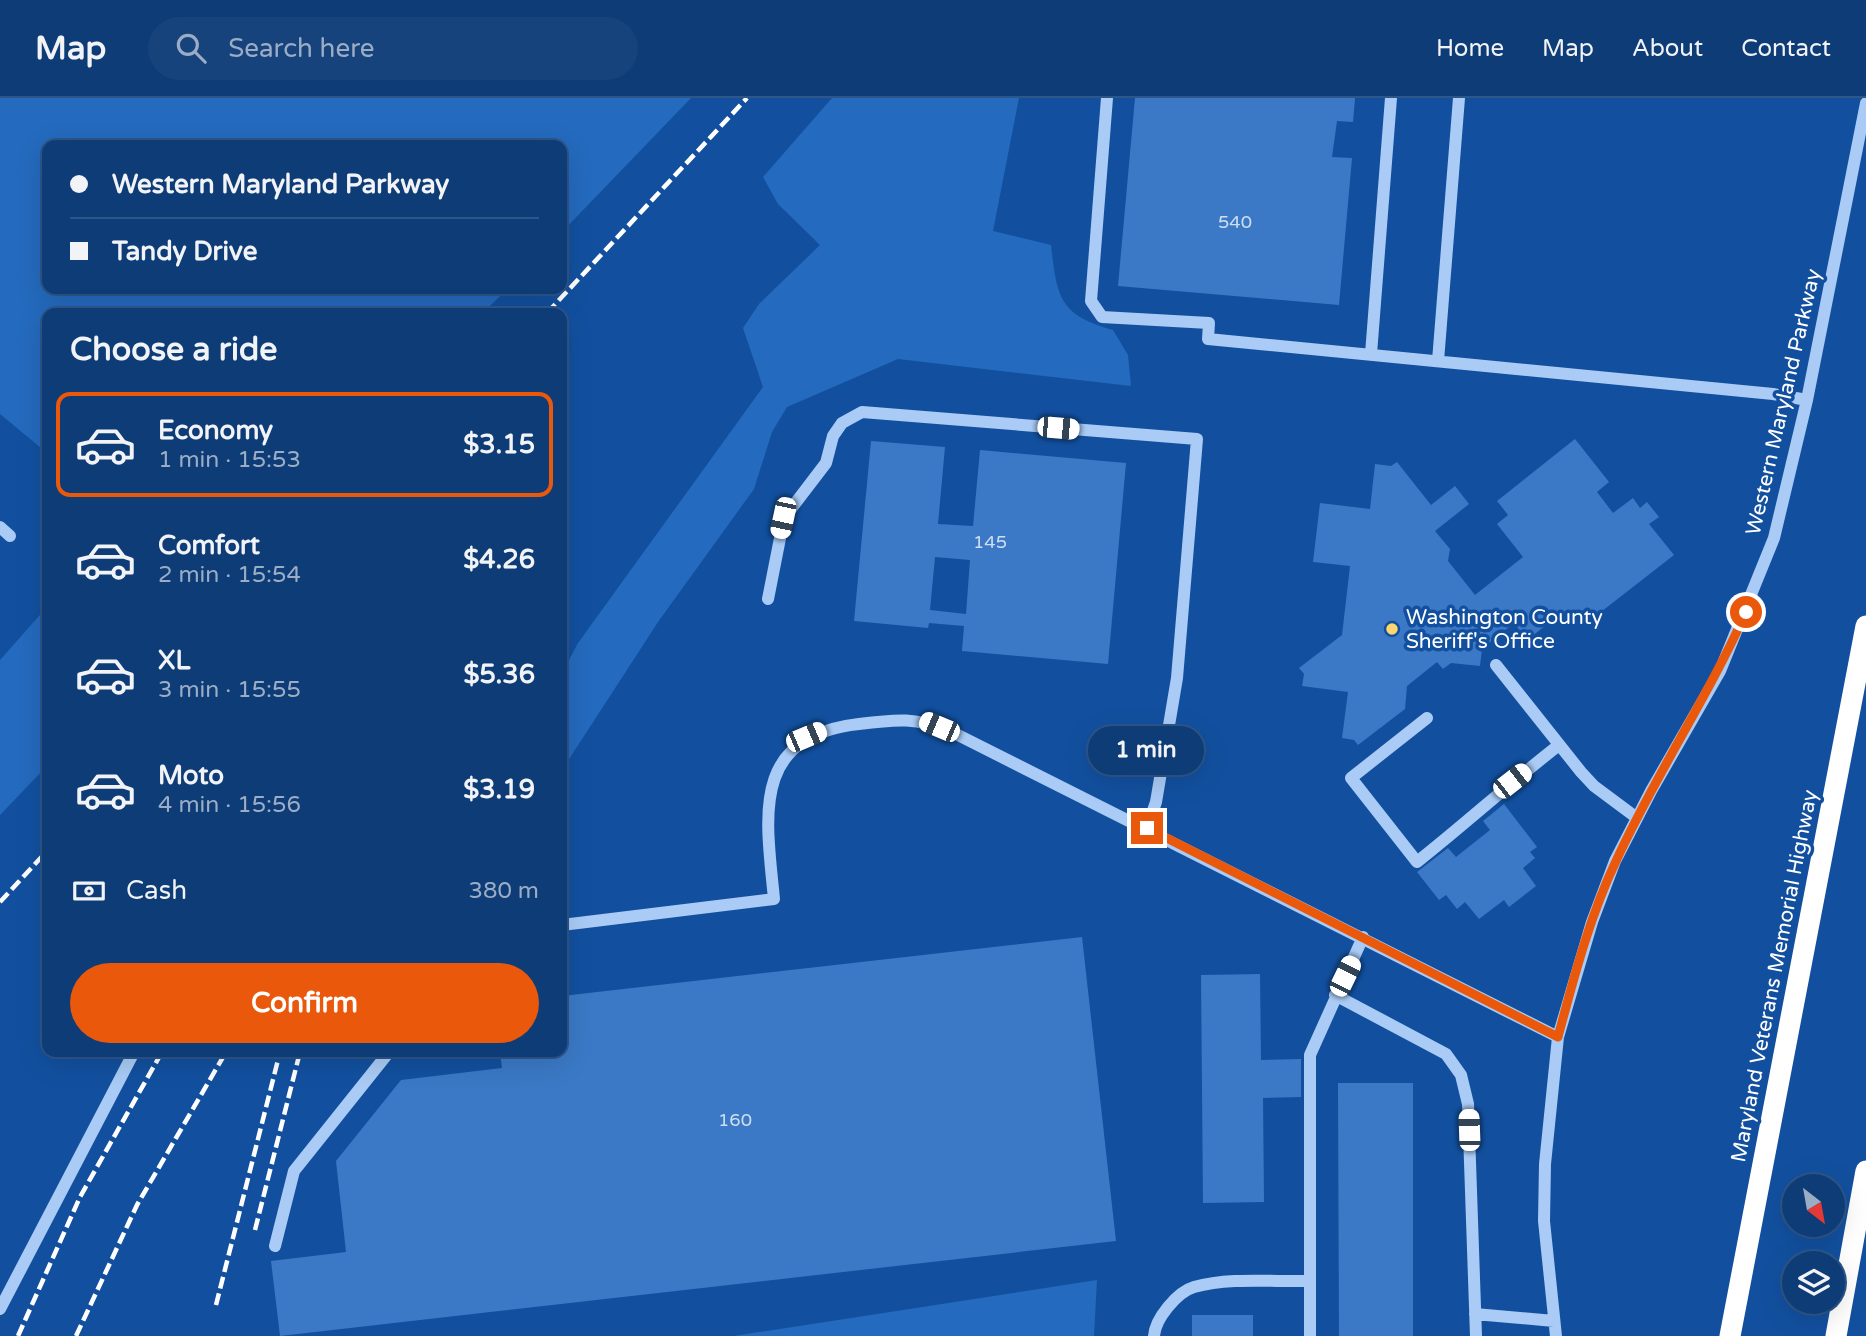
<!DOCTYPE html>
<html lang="en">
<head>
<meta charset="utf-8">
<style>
  body { margin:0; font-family:"Varela Round",sans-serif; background:#17437c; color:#f1f3f6; height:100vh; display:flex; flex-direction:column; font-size:26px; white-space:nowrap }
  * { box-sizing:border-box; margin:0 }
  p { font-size:23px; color:#9badc6 }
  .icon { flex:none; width:38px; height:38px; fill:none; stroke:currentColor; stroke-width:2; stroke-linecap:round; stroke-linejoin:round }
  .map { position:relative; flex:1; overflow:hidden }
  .details { position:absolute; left:42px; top:210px; width:525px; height:749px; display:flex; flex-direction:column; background:#0e3c77; border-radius:14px; box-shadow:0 7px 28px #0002,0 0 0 2px #2e5689 }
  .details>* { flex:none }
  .guide { position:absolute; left:42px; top:42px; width:525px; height:154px; border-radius:14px; box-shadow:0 7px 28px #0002,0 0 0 2px #2e5689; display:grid; align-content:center; height:154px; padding:0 28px; background:#0e3c77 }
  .needle { width:46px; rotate:149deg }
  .controls { position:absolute; left:1782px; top:1076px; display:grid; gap:14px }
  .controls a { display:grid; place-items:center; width:63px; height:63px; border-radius:50%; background:#0e3c77; box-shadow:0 7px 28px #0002,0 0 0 2px #2e5689; font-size:35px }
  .end { position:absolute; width:32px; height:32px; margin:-16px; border:9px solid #ea580c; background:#fff; box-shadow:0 0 0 4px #fff }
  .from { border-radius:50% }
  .bubble { position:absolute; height:49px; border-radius:24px; background:#0e3c77; box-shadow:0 7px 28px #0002,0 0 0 2px #2e5689; font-size:23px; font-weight:700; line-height:49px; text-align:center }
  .car { position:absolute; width:21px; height:42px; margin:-21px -10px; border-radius:9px; box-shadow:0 0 5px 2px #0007; background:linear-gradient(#fff 24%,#345 0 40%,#fff 0 76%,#345 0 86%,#fff 0) }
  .guide b { display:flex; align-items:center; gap:24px; height:66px; font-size:26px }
  .guide b+b { border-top:2px solid #2e5689 }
  .guide i { width:18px; height:18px; background:#f1f3f6 }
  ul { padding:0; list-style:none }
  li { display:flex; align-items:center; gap:21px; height:105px; margin:0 14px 10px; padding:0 14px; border:4px solid transparent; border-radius:14px }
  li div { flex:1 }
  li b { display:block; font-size:26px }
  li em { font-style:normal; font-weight:700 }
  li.selected { border-color:#ea580c }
  li>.icon { width:63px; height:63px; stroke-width:1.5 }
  h2 { padding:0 28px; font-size:32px; line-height:84px }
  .pay { display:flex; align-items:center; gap:18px; height:77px; padding:0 28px; font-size:26px }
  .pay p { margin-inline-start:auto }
  .action { display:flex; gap:14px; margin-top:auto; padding:14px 28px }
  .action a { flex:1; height:80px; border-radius:42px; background:#ea580c; color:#fff; font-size:28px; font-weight:700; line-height:80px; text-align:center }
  header { display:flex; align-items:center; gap:42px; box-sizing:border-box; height:98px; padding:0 35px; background:#0e3c77; border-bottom:2px solid #2e5689 }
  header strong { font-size:33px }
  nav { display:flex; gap:38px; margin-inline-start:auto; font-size:24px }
  .search { width:490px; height:63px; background:#17437c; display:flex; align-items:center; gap:18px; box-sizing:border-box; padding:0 24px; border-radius:38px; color:#9badc6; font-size:26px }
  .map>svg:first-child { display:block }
</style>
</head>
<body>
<header>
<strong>Map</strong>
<div class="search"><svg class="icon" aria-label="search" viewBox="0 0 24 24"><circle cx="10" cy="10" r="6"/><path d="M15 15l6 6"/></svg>Search here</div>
<nav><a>Home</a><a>Map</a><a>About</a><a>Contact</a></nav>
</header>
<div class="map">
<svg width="1866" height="1238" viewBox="0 0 1866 1238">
  <rect width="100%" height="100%" fill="#12509f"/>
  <path fill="#246abe" d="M0 0H691L562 134V47H47V191H507L483 215H47V355L0 316Z
    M832 0H1019L993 133 1051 147C1057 199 1059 217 1113 232L1128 257 1131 288 898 261 787 309 772 334 754 391 658 524 562 672V575L578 545 763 289 743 230 759 206 820 147 778 106 763 79Z
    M47 509V668L0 717V562Z
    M1097 1182 1094 1238H734Z"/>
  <path fill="#3b79c6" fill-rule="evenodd" d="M1135 0H1355L1353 24 1337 23 1332 59 1352 60 1339 207 1118 188Z
    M1575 341 1609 384 1597 394 1613 415 1633 400 1640 410 1647 404 1659 419 1649 426 1674 457 1588 524 1580 514 1574 519 1559 517 1527 542 1514 525 1482 551 1480 568 1451 565 1443 571 1437 564 1407 588 1405 611 1358 647 1354 642 1342 640 1348 594 1302 588 1304 576 1299 570 1342 537 1350 468 1313 464 1320 405 1370 411 1375 366 1391 368 1397 364 1431 407 1455 388 1469 406 1435 433 1450 451 1448 463 1475 497 1523 459 1497 426 1508 417 1497 403Z
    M871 343 945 349 938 426 973 428 980 352 1126 365 1108 566 962 553 964 528 929 525 928 530 854 523ZM935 459 970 462 966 516 930 512Z
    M1504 706 1537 749 1530 754 1535 760 1523 770 1536 788 1509 809 1504 802 1479 821 1465 804 1457 811 1446 797 1439 802 1417 774 1448 750 1456 759 1490 732 1483 723Z
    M1082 839 1116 1143 280 1238 271 1163 346 1154 336 1063 401 982 502 970 500 954H562V898Z
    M1260 876 1261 962 1301 961V999L1263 1000 1264 1104 1203 1105 1201 877Z
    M1338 985H1413V1238H1339Z
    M1192 1217H1253V1238H1192Z"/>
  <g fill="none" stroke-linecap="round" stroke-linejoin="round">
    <path stroke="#a9cbf5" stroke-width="12" d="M1107 0 1091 203 1102 219 1209 225 1208 241 1773 296 1807 302
      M1371 256 1391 0
      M1438 263 1459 0
      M0 429 10 438
      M768 501 784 420 826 365 833 338 842 325 862 314 1197 341 1177 580 1156 704 1147 730
      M1496 567 1581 674 1594 688 1637 720
      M1427 620 1351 680 1417 764C1465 726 1510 685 1559 647
      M562 827 774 801C766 718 750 638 859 626 897 621 916 619 952 634L1558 939
      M1335 897 1446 956 1461 977 1468 1006 1476 1238
      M275 1148 294 1073 389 954
      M0 1211 134 954
      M1475 1216 1554 1223
      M1154 1238C1155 1221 1177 1194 1194 1189 1230 1179 1273 1184 1310 1183
      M1310 1238V957L1363 839
      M1556 1238 1544 1123 1545 1066 1558 939 1592 824 1615 763 1651 693 1720 573 1774 440 1807 302 1866 5"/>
    <path stroke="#fff" stroke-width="21" d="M1730 1238 1866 528
      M1836 1238 1866 1073"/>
    <path stroke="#fff" stroke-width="4.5" stroke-dasharray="12 5" stroke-linecap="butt" d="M547 215 747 0
      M0 804 47 753
      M255 1132 300 954
      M216 1207 280 954
      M18 1238 80 1099 162 954
      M76 1238 137 1107 226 954"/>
  </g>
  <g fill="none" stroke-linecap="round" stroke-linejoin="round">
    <path stroke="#ea580c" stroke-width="9" d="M1147 730 1558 939C1574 879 1590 817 1617 761 1656 676 1708 599 1746 514"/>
  </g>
  <circle fill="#ffd56d" stroke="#12509f" stroke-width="2.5" cx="1392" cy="531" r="7"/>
  <g text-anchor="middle" stroke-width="7" stroke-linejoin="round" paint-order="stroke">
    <g font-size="18" fill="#cedef1">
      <text x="1235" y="130">540</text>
      <text x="990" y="450">145</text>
      <text x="735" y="1028">160</text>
    </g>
    <g font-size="21" fill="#fff" stroke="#12509f">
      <text transform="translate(1783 304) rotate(-77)" y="7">Western Maryland Parkway</text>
      <text transform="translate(1774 878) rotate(-79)" y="7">Maryland Veterans Memorial Highway</text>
    </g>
    <g font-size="21" fill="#fff" stroke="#12509f" text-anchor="start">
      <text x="1406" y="526">Washington County<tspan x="1406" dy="24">Sheriff's Office</tspan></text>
    </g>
  </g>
</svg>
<div class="controls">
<a><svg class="needle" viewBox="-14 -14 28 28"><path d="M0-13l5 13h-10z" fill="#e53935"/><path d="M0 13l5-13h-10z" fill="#9badc6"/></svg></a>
<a><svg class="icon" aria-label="layers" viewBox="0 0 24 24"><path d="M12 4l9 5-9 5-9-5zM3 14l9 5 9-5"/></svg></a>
</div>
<i class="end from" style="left:1746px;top:514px"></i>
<i class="end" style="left:1147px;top:730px"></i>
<div class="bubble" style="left:1088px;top:628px;width:116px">1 min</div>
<i class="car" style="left:1058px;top:330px;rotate:95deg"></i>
<i class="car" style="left:783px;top:420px;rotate:192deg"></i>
<i class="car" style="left:939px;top:629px;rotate:293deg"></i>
<i class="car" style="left:806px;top:639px;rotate:67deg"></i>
<i class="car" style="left:1512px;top:683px;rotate:52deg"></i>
<i class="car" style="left:1345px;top:878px;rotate:26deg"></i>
<i class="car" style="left:1469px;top:1032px;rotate:358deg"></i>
<div class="guide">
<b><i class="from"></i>Western Maryland Parkway</b>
<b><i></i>Tandy Drive</b>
</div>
<section class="details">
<h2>Choose a ride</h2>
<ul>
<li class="selected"><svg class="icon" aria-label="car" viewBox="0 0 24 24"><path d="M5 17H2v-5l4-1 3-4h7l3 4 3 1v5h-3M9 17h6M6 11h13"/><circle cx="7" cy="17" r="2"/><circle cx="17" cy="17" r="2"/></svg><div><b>Economy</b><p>1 min · 15:53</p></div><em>$3.15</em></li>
<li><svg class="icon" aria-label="car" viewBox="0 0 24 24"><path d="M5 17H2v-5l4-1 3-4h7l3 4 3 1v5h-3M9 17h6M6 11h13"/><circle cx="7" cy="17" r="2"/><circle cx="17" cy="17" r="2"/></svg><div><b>Comfort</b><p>2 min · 15:54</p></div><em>$4.26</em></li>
<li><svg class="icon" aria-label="car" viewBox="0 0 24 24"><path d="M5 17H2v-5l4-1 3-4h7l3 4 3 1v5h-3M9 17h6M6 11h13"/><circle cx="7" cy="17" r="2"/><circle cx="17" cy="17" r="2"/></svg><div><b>XL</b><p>3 min · 15:55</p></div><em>$5.36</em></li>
<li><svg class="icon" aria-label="car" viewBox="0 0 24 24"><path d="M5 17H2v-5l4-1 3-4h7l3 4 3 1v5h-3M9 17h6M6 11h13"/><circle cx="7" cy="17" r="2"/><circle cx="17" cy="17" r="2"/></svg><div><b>Moto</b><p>4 min · 15:56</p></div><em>$3.19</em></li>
</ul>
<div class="pay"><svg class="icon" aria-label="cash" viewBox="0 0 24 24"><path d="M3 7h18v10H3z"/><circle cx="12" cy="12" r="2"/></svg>Cash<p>380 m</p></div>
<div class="action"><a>Confirm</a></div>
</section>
</div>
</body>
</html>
